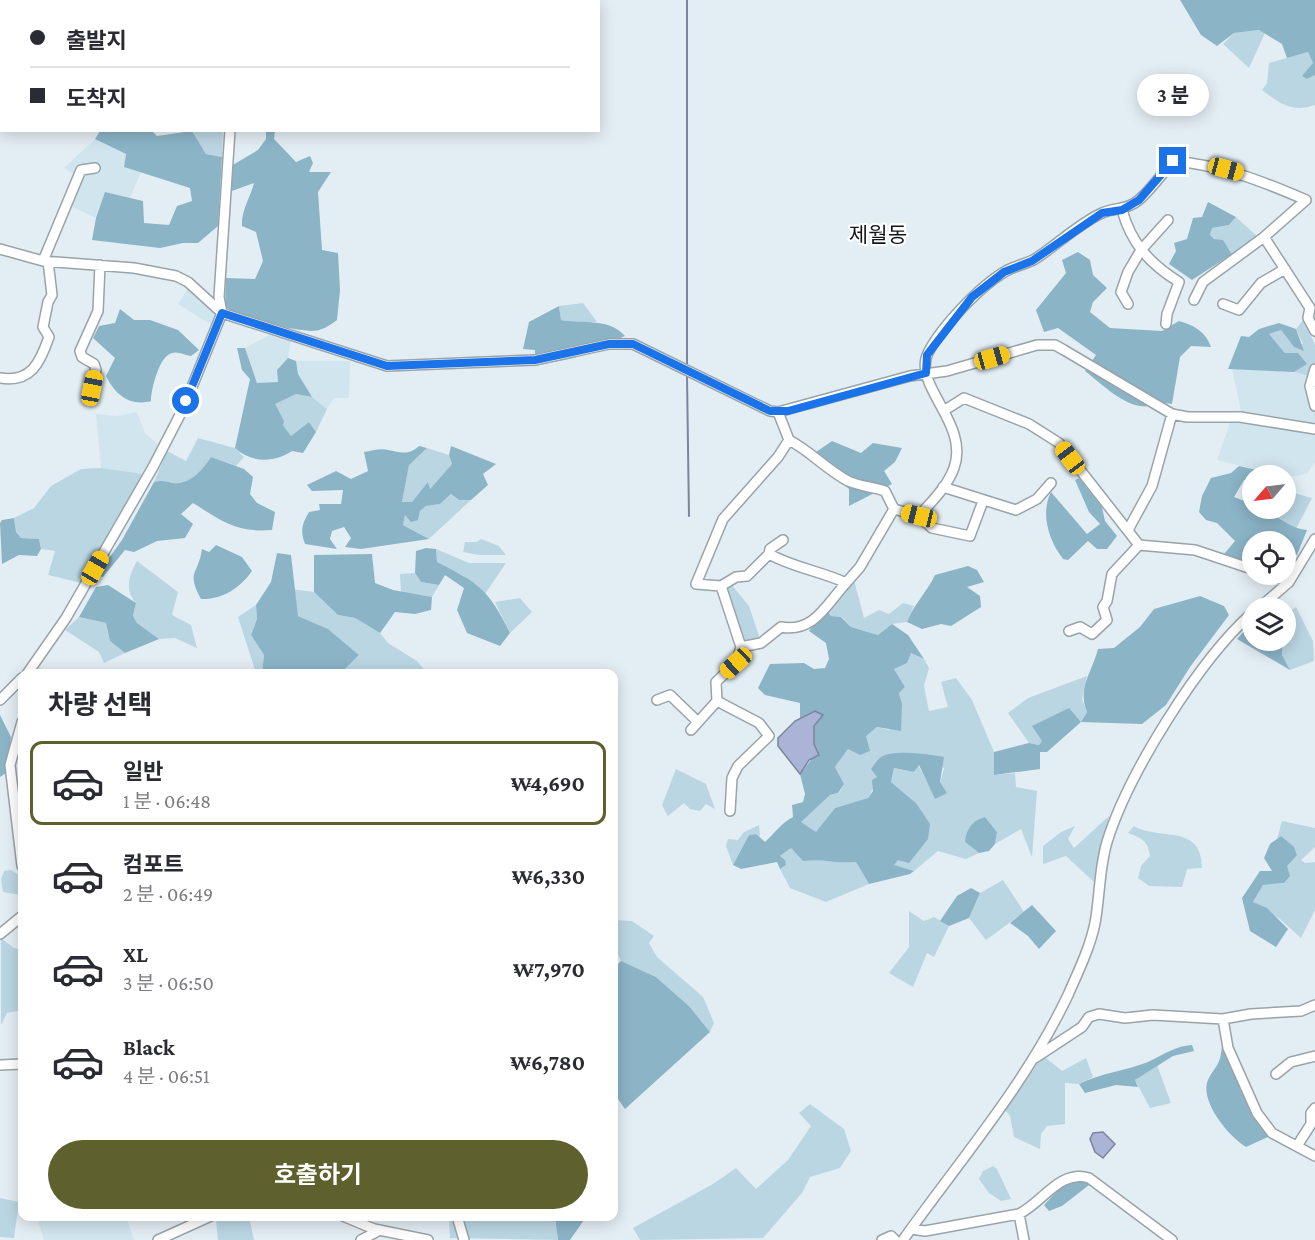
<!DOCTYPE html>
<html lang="ko">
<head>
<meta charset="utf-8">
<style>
  body { margin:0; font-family:"Crimson Pro","Noto Sans KR",serif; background:#f7f7f7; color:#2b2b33; height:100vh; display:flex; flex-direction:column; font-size:22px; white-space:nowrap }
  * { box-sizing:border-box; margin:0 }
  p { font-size:20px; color:#7c7c81 }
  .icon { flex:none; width:33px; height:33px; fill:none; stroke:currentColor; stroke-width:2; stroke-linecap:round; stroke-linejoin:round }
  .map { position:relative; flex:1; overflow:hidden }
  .drawer { position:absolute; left:18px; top:669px; width:600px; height:552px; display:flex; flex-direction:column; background:#fff; border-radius:12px; box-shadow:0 3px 15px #0003 }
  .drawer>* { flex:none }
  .top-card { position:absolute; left:0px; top:0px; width:600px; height:132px; box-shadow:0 3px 15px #0003; display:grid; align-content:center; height:132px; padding:0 30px; background:#fff }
  .needle { width:39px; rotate:242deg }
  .fabs { position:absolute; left:1242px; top:465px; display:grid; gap:12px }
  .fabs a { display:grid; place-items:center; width:54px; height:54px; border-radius:50%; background:#fff; box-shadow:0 3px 15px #0003; font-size:30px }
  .end { position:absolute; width:27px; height:27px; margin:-14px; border:8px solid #1a73e8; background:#fff; box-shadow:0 0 0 3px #fff }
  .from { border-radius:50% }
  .bubble { position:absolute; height:42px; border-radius:21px; background:#fff; box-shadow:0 3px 15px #0003; font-size:20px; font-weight:700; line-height:42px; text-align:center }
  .car { position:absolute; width:18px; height:36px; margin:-18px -9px; border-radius:8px; box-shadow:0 0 4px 2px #0007; background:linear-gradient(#f5c518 24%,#345 0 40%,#f5c518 0 76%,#345 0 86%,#f5c518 0) }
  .top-card b { display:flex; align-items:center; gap:21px; height:57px; font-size:22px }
  .top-card b+b { border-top:2px solid #e1e1e2 }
  .top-card i { width:15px; height:15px; background:#2b2b33 }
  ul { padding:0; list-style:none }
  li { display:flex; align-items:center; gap:18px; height:84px; margin:0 12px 9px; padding:0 18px; border:3px solid transparent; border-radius:12px }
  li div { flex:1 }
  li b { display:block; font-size:22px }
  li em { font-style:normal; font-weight:700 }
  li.selected { border-color:#5e602d }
  li>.icon { width:54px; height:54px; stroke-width:1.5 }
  h2 { padding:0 30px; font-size:27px; line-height:72px }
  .cta { display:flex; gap:12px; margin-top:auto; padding:12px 30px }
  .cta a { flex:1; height:69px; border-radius:36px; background:#5e602d; color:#fff; font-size:24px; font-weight:700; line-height:69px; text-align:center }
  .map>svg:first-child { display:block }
</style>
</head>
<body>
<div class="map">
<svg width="1315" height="1240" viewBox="0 0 1315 1240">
  <rect width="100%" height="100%" fill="#e3eef4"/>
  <path fill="#d1e5ee" d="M95 139 126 154 124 167 141 172 130 198 105 192 96 218 70 206 75 175 64 168Z
    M188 288 218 312 213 326 178 304Z
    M276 332 291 339 288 358 277 370 279 383H257L245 348Z
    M296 361H350L349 398H334L327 409 312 397 298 374Z
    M1232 369 1288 371 1315 378V462L1307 474 1286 477 1217 460 1231 420 1241 411Z
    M137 412 145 433 160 446 144 474 101 468 96 414 117 416Z
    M37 1217H126L134 1240H44Z"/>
  <path fill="#bbd6e3" d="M1259 30 1265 33 1249 68 1223 44 1234 33Z
    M1308 52 1313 63 1307 79 1315 75V105C1292 113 1280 104 1262 90L1267 83 1269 63Z
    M192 131H223L222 157 206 154Z
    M1236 217 1259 238 1232 254 1229 248 1210 236 1212 228 1229 225Z
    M583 303 597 322 579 323 561 320 559 306Z
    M1304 319 1315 345V378L1294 372 1306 364 1285 353 1269 334 1281 330 1294 347 1303 344 1296 329Z
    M296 394 312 397 327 409 316 432 309 422 291 436 283 425 274 404Z
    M198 438 235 448 244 457 236 466 211 457C202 470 190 485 173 483 164 481 162 480 154 482L167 451 186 461Z
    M427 448 449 455 452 464 429 490V483L412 502H402L409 464Z
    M101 468 144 474 81 583 48 575 55 551 41 549 39 539 21 538 16 532 14 518 34 508 51 486 81 469Z
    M1286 491 1312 498 1296 529 1265 509 1286 508Z
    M451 494 459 500H471L429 539 403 525 405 515 418 520 420 511 426 506 440 504Z
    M481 539 499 546 506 555H479L463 552 465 542H477Z
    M436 549 469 563H506L485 594 462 575 437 562Z
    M137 561 178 592 172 615 191 625 197 648 175 638 159 639 137 623 133 616 136 603C124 590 129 575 137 561Z
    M415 573 421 582 439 585 432 597 401 592 400 574Z
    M854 580 864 618 879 610 889 614 903 603 914 606 907 622 892 624 878 635 851 627 842 617 831 616 826 610Z
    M731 584 749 606 763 648H738L722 593Z
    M292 589 314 592 338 615 355 618 380 633 388 643 417 661 427 673H341L359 655 328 629 298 616Z
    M520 598 532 612 510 633 495 602Z
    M256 605 257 619 251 635 264 655 262 673H256L238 617Z
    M1296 607 1313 641 1314 661 1290 670 1282 655V641L1286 640V614Z
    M79 617 106 623 110 641 125 653 104 663 99 652 65 630Z
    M911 653 924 659 929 668 924 686 929 711 948 707 941 682 956 678 972 700 994 752V775L1015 773 1016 787 1037 791 1032 857 1021 829 995 844 997 832 985 817 965 842 979 853 966 859 938 851 914 871 893 865 898 860 916 803 891 782 894 768 914 772 918 765 936 799 944 768 892 753 868 798 835 808 816 833 800 822 830 795 839 793 844 784 835 767 848 749 877 727 889 730C900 717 904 710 899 693L905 687 894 669Z
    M1087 676 1082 699 1087 712 1081 722 1068 708 1039 745 1029 743 1008 713 1028 698Z
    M676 769 706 784 715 809 706 804 700 811 690 809 684 803 668 816 662 805Z
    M1109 816 1094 882 1066 856 1043 864V846L1061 832 1075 826 1068 839 1074 848Z
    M1282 821 1315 828V847L1301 860 1305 863 1315 862V910L1301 938 1280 919 1253 902 1263 885 1284 883 1287 866 1281 836 1277 839Z
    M759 825 760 837 756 834 749 835 733 865 726 846 728 839 738 840 744 832Z
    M1134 826C1159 841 1202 823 1202 868L1187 869 1182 887 1149 886 1138 878 1141 866 1150 856C1148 841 1142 838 1128 833Z
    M791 848 803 860C822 858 837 864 856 862L869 884 826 902 790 888 780 869 786 865 780 856Z
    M11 870 19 875 21 895 3 892 1 879 4 871Z
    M1003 880 1024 912 986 940 969 918 980 893Z
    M909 911 924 921 934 917 949 926 934 957 927 953 913 987 889 973 909 947Z
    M614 920 632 921 654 936 649 943 657 957 703 997 714 1023 710 1032 689 1006 656 977 621 961 614 946Z
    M1 938 14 948 22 950V1010L7 1013 1 1025Z
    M1045 1057 1062 1071 1086 1058 1093 1077 1079 1084 1065 1083V1124L1047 1126 1041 1134 1040 1149 1014 1137 1010 1116 1005 1110 1040 1059Z
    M1157 1065 1171 1103 1150 1108 1135 1080Z
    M810 1104 844 1129 851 1151 840 1168 810 1177 802 1193 763 1238 640 1240 633 1228 713 1184 736 1168 756 1189 788 1160 811 1126 799 1113Z
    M993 1166 997 1169 1011 1199 1001 1201 989 1193 979 1179 983 1171Z
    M0 1198 19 1202 14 1238 0 1237Z
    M223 1217H249L254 1240H218L216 1220Z
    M449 1217H555L558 1240 450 1238Z"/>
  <path fill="#8bb4c7" d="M1180 0H1315V75L1307 79 1302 76 1313 63 1308 52 1287 58 1282 44 1259 30 1234 33 1217 46 1201 35Z
    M100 131H152L157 136 192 131 206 154 222 157 218 226 198 243H183L160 248 92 240 96 218 105 192 143 201 144 223 169 225 177 206 192 201 190 188 124 167 126 154 95 139Z
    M266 131H275L274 139 296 162 310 156 313 163 309 172H331L318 192 322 250 338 253 340 290 337 320C329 326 322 331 311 331 285 329 248 320 225 307L226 278 255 279 263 261 256 232 242 226C241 210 250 199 254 183L229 192 231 166 258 150 266 139Z
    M1208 202 1236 217 1229 225 1212 228 1210 235 1214 239 1223 240 1232 254 1192 280 1169 264 1176 251 1174 243 1187 239 1193 218 1202 217Z
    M1078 252 1090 260 1093 275 1107 288 1093 302 1090 312 1110 328 1162 331 1179 321C1194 325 1206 332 1211 347L1191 346 1180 357 1172 404C1159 402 1152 408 1140 406 1121 403 1100 383 1085 371L1096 355 1058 328 1044 332 1036 310 1066 273 1062 260Z
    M559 306 561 320C583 324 610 318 625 336L574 358 535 366V350L523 349 529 322Z
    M120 309 134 320H150L178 330 199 350 191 356C185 355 178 351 172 353 159 356 151 390 151 401 129 407 115 394 106 376L115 358 93 338 99 326 115 323Z
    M1279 323 1296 329 1304 351 1294 347 1281 330 1269 334 1285 353H1298L1307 364 1294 372 1228 369 1241 336 1249 337 1259 329Z
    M237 348H245L257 383 278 382 277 370 288 358 296 361 298 374 312 397 296 394 275 404 284 421 283 425 291 436 309 422 316 432 303 453 292 451C274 463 251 463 235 448L250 379 242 370Z
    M832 441 861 453 873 443 902 448 895 462 884 471 892 484 849 506V489L831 474 816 452Z
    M419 446 427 448 409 465 402 502H412L428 482 430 489 452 464 449 455 451 446 496 464 483 474 488 485 471 500H459L451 494 440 504 426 506 420 511 418 520 411 522 405 515 403 525 429 539 361 549 345 547 351 538 344 527 332 531 330 539 337 549 305 544C300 531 302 524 309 512L320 510 319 504H341L343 490 312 491 307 485 336 471 351 479 368 471 364 452C371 451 381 448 388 450 400 452 408 456 419 446Z
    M211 457 244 469 253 477 250 494 257 503 275 512 272 530C236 533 222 521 193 503L181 514 193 524 185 538 157 541 134 552 125 550 103 577 96 576 122 540 154 482C162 480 164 481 173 483 190 485 202 470 211 457Z
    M1239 466 1279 475 1252 476V482L1244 480 1234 497 1252 504V508C1273 509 1287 529 1307 530L1297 555 1286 552V542H1252V561L1250 563 1224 554 1235 541 1217 523 1206 520 1199 512 1202 496 1211 478 1231 473Z
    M1079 478 1102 507 1105 521 1117 536 1107 549H1097L1088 541 1068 560 1063 559C1049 541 1040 514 1051 492L1087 534 1100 524 1089 512 1075 480Z
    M14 518 16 532 21 538 39 539 41 549 37 556 19 555 2 564 0 523 2 520Z
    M216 545 242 557 252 571C240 588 222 600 201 599 186 571 198 576 202 549L209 552Z
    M426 548 436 549 437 562C479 583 489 590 510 633L500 646 467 633 457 610 464 588 445 575 439 585 421 582 415 573 416 551Z
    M277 553 291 555 298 616 328 629 359 655 341 673H262L264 655 251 635 257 619 256 605 271 582Z
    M372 554 375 583 393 590 432 597 431 610 415 614 395 612 380 633 355 618 338 615 314 592V555Z
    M968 566 977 570 984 582 967 587 980 596 981 607 951 626 941 624 922 629 907 622C914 604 927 592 935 575Z
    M108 585 136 603 133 616 137 623 159 639 125 653 110 641 106 623 79 617 96 587Z
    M1200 596 1224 606 1229 615 1190 667 1166 705 1142 724 1081 722 1047 752H1040V769L994 775V752L1029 743 1039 745 1042 741 1032 726 1069 708 1081 722 1087 712C1077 687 1092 673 1098 649L1114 648 1140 627 1154 609Z
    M826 610 831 616 841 617 851 627 878 635 892 624 908 635 924 659 911 653 907 663 894 669 905 687 899 693 902 704 901 731 877 727 866 736 870 751 860 755 848 749 835 767 844 784 838 793 830 795 801 822 816 832 835 808 868 798 873 791 872 780 877 777 871 769C874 765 877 760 881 757 892 749 930 754 944 757L940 782 947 793 935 799 919 765 914 772 894 768 891 782 916 803 930 824 928 839 909 863 898 860 894 865 914 871 910 874 869 884 856 862C837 864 822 858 803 861L791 848 780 856 785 860 786 865 780 869 777 862 741 869 733 865 749 835 756 834 765 842C775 833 781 823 793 817L792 805 803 802 805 794 800 774 818 751 814 744V726L823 715 800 719V703L765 695 758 688 770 664 804 663 814 669 825 668 829 659 826 643 809 631Z
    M1252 622V640L1282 641V655L1290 670 1237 639Z
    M0 715 11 737 6 773 0 777Z
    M985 817 997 832 995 844 989 851 979 853 965 842C966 829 973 820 985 817Z
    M1281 836 1294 847 1297 855 1287 866 1290 876 1284 883 1263 885 1253 902 1267 908 1288 929 1276 947 1250 931 1242 898 1260 871H1272L1264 858 1270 844Z
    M971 888 980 893 969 918 949 926 940 921 957 896Z
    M1032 905 1056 931 1039 949 1028 936 1010 923Z
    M621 961 656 977 689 1006 710 1032 625 1109 618 1099 614 1101V968Z
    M1192 1045 1194 1051 1173 1056 1135 1080 1138 1087 1116 1085 1085 1093 1079 1084C1101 1073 1125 1071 1148 1062 1163 1055 1175 1046 1192 1045Z
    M1222 1046 1270 1136 1246 1147C1229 1137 1199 1101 1208 1080 1216 1064 1220 1067 1222 1046Z
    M1084 1180 1089 1185 1062 1206 1049 1211 1044 1205 1066 1182Z
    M555 1217V1216L586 1217 570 1240H558Z"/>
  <path fill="#abb3d7" stroke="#7d849d" stroke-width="1.5" d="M815 711 823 715 814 726V744L819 755 809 760 800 774 778 746V738L795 721Z
    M1103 1132 1115 1144 1103 1158 1095 1152 1090 1139 1093 1133Z"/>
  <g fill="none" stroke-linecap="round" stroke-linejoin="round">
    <path stroke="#7d849d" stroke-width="2" d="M687 0V365
      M687 376 689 516"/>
    <defs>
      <path id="minor" d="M248 2V0
        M0 6 2 8
        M0 28 2 24
        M1122 210C1131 243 1150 264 1179 282L1167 314 1166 324
        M0 249 43 261 134 268 176 276 188 282 222 313 387 366 535 360 609 344H633L770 411 778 412 910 376 947 371 1037 345H1055L1064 350 1172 414 1187 417H1240L1315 429
        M43 261 81 170 95 168
        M1194 300 1203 282 1264 237
        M1128 304 1121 292 1128 272 1141 250 1168 220
        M1223 304 1239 310 1261 283 1285 269
        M1315 369 1310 386 1315 406
        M0 378C31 383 40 363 49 337L43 327 48 302 52 295 48 261
        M92 388 96 370 94 364 82 357 80 351 98 311 100 265
        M945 410 964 398 1029 424 1059 443 1139 545 1195 550 1252 569
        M778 412 789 440 778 457 723 519 696 584 721 586 736 577 747 576 769 554 770 549 783 540
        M789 440C810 451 826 469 848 481 859 486 873 487 885 491L894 509 919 516C932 501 947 487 954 468 970 423 912 386 928 353 941 327 980 286 1006 271 1015 266 1026 264 1035 259 1057 245 1078 224 1102 213 1116 207 1128 210 1140 199 1152 188 1162 174 1173 161 1221 165 1262 181 1306 200L1264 237 1310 308 1308 318 1315 331
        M943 487 1016 510 1037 499 1051 483
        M919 516 932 528 970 536 983 501
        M1128 530 1152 486 1172 414
        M769 554C794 568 821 571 846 583L860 567 894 509
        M1267 574 1289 582
        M721 586 741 647 736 663 716 682 717 701 759 723 769 736 738 766 732 778 730 811
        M1259 608 1289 582 1315 539
        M1069 631 1080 627 1092 634 1107 620 1103 607 1107 601 1112 574 1139 545
        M741 647 761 643 781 627C814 633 826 605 846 583
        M27 674 66 618 153 467 183 409 222 313 219 297 230 130
        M0 700 22 678
        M657 700 670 695 698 722
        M22 722 10 765 22 866
        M691 730 717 701
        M0 934 22 916
        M1223 1019 1228 1048 1257 1113 1272 1133 1315 1156
        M1035 1058 1082 1027 1089 1017 1099 1014 1125 1018 1153 1015 1223 1019 1251 1014 1301 1011 1315 1005
        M0 1065 22 1064
        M1276 1074 1291 1062 1315 1056
        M1297 1146 1311 1124V1113L1315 1108
        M1019 1214C1043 1202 1060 1169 1089 1178L1172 1240
        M343 1216 374 1229 428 1240
        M457 1216 464 1240
        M911 1229 925 1231 1019 1214 1024 1240
        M158 1240 211 1216
        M361 1240 380 1230
        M882 1240 891 1236 895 1240
        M903 1240C960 1160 1026 1084 1068 995 1078 972 1090 948 1095 923 1100 896 1099 869 1107 842 1128 774 1199 660 1252 613"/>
    </defs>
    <use href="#minor" stroke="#99a3a8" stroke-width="12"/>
    <use href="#minor" stroke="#fff" stroke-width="9"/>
  </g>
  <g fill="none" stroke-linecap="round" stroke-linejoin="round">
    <path stroke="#1a73e8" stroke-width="8" d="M186 401 222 313 387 366 535 360 609 344H633L770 411H788L926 373 927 355 972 297 1004 272 1032 261 1102 213 1122 210 1139 200 1173 161"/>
  </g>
  <g text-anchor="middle" stroke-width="4.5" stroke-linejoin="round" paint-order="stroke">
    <g font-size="21" fill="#111517" stroke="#fff">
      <text x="878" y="242">제월동</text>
    </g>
  </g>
</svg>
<div class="fabs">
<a><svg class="needle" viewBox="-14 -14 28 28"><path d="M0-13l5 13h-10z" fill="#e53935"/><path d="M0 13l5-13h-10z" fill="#7c7c81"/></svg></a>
<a><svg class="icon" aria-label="locate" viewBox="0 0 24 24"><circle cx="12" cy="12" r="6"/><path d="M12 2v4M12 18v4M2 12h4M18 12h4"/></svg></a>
<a><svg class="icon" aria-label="layers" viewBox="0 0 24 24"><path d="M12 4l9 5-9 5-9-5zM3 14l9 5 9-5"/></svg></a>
</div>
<i class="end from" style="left:186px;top:401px"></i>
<i class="end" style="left:1173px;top:161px"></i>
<div class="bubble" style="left:1137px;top:74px;width:72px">3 분</div>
<i class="car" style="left:1226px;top:169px;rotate:105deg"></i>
<i class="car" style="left:992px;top:358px;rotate:74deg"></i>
<i class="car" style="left:92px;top:388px;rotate:11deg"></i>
<i class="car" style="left:1070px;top:458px;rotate:323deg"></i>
<i class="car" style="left:919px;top:516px;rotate:284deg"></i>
<i class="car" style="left:95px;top:568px;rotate:30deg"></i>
<i class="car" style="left:736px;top:663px;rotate:227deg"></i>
<div class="top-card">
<b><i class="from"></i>출발지</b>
<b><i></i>도착지</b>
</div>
<section class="drawer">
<h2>차량 선택</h2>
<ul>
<li class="selected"><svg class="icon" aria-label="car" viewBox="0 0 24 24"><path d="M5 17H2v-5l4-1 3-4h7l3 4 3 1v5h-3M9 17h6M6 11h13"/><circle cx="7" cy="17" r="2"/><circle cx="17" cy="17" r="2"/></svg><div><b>일반</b><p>1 분 · 06:48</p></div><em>₩4,690</em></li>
<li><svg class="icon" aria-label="car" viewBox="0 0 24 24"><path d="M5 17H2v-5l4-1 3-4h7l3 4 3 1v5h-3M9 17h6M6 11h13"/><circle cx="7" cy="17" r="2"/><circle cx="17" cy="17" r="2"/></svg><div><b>컴포트</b><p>2 분 · 06:49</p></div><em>₩6,330</em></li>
<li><svg class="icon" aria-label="car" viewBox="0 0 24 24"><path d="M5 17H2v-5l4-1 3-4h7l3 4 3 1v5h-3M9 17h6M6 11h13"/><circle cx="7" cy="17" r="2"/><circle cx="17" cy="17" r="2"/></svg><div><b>XL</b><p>3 분 · 06:50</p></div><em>₩7,970</em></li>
<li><svg class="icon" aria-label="car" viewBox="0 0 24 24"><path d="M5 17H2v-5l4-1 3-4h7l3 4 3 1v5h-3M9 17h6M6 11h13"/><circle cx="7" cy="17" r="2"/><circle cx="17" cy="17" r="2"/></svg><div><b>Black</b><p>4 분 · 06:51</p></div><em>₩6,780</em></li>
</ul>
<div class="cta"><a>호출하기</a></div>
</section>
</div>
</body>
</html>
